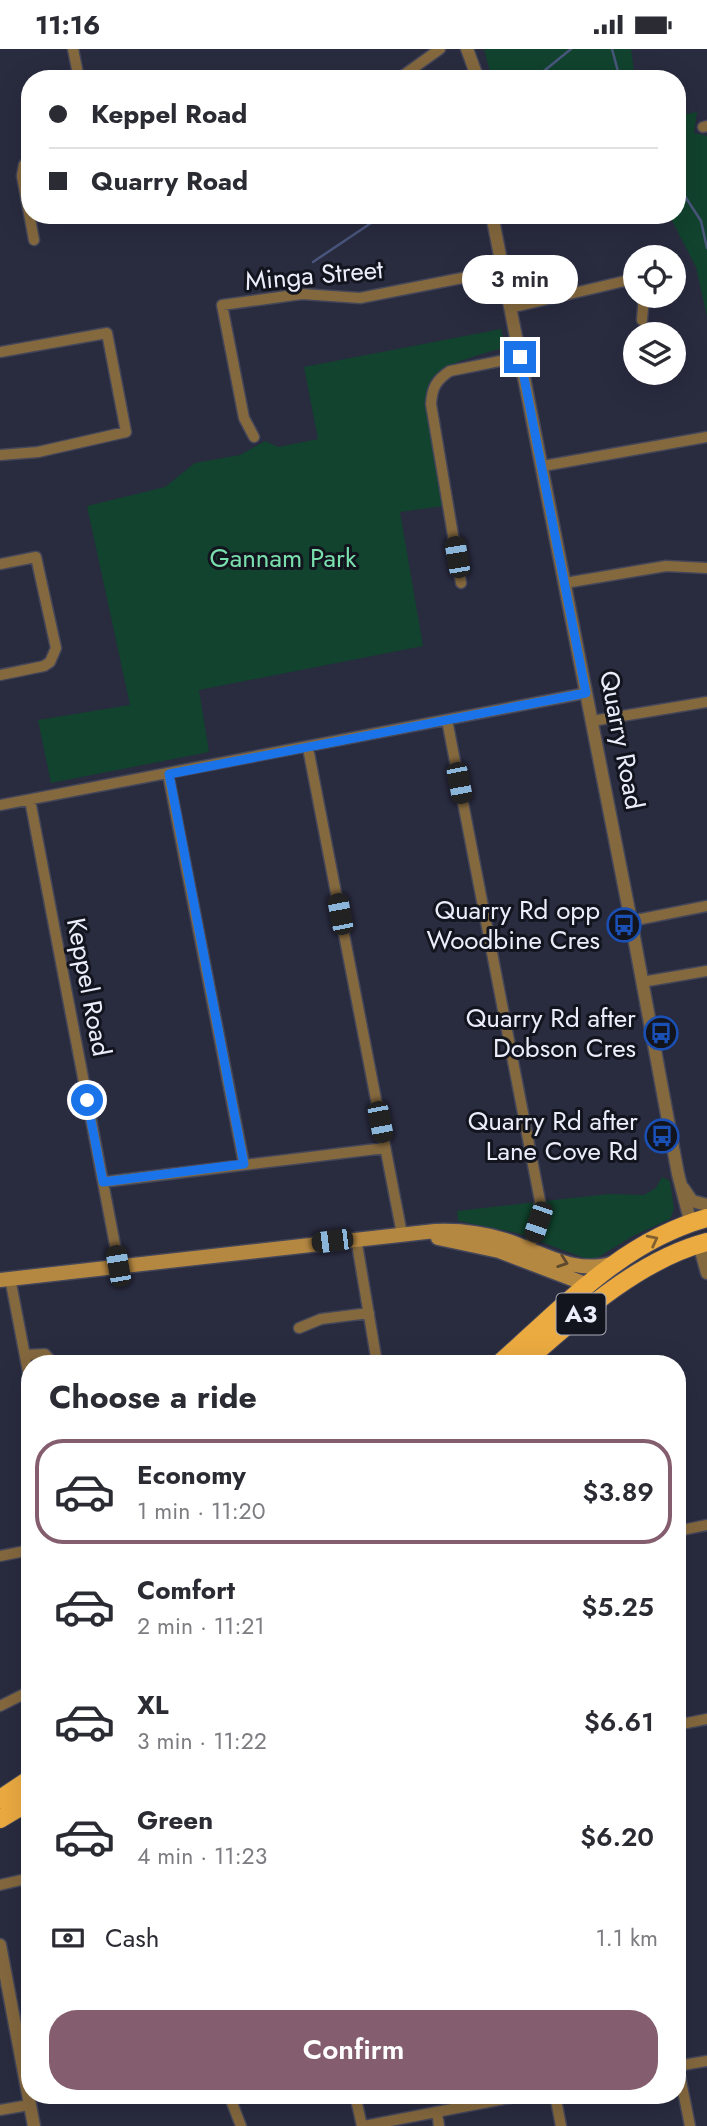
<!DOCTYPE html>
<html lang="en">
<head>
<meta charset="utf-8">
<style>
  body { margin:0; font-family:Jost,sans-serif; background:#f2f2f3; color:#2b2b33; height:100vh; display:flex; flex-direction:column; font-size:26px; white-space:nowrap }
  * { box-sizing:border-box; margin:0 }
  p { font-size:23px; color:#7c7c81 }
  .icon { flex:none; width:38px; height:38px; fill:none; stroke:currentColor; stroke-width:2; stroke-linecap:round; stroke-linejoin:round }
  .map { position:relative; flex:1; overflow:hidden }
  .details { position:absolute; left:21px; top:1306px; width:665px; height:749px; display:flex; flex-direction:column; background:#fff; border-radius:28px; box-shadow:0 7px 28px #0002 }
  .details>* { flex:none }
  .guide { position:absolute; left:21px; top:21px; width:665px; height:154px; border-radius:28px; box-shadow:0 7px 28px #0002; display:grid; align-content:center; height:154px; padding:0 28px; background:#fff }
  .fabs { position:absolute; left:623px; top:196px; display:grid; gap:14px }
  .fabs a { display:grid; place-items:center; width:63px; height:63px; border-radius:50%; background:#fff; box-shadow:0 7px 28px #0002; font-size:35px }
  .end { position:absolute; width:32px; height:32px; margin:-16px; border:9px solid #1a73e8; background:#fff; box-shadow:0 0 0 4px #fff }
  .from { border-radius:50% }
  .bubble { position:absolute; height:49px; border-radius:24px; background:#fff; box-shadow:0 7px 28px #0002; font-size:23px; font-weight:600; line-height:49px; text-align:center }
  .car { position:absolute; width:21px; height:42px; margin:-21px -10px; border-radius:9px; box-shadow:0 0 5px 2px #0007; background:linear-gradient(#222 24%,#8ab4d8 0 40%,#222 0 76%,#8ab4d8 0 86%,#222 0) }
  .guide b { display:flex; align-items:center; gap:24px; height:66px; font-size:26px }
  .guide b+b { border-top:2px solid #e1e1e2 }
  .guide i { width:18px; height:18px; background:#2b2b33 }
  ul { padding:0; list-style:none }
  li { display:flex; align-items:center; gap:21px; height:105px; margin:0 14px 10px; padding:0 14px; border:4px solid transparent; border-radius:28px }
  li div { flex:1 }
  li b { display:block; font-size:26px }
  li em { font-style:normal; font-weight:600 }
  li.active { border-color:#845d6e }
  li>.icon { width:63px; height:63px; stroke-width:1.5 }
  h2 { padding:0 28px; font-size:32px; line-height:84px }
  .pay { display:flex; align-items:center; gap:18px; height:77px; padding:0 28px; font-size:26px }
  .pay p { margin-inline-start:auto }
  .primary-button { display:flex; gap:14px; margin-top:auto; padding:14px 28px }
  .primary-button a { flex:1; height:80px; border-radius:28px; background:#845d6e; color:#fff; font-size:28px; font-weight:600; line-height:80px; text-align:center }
  .status { display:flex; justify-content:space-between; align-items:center; height:49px; padding:0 35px; background:#fff; direction:ltr }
  .status svg { height:19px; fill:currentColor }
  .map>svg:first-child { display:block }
</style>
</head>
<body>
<div class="status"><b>11:16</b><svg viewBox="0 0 49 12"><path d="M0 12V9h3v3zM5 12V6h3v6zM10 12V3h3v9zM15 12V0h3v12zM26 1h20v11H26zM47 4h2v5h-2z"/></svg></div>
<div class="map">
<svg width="707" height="2077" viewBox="0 0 707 2077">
  <rect width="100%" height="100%" fill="#292b3f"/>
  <path fill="#11432e" d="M484 0H631L635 30H492Z
    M697 63 694 84 707 87V268L696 218 669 166H677V67Z
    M501 280 505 298C485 305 446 313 433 328 427 335 426 345 425 354L443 457 400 463 423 597 199 641 209 703 51 734 38 671 130 656 87 457 165 438 195 414 240 406 265 392 278 398 318 390 304 318Z
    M662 1128 670 1132 674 1160 670 1170 633 1187 592 1212 517 1184 458 1172 457 1162 608 1145 644 1146 656 1139Z"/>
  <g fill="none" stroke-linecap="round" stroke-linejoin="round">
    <path stroke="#49567c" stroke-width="2.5" d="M612 0 620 30
      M534 30 571 0
      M677 135 701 172 707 199
      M313 213 383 166"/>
    <defs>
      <path id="minor" d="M73 0 79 30
        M398 30 440 0
        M703 78 707 77
        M30 109 24 116 22 127 34 191
        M510 259 629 231 635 232
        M642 271 644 247
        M0 303 107 284 126 383 38 403 0 406
        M254 388 244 369 222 256 302 245 360 249 503 221
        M543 417 707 388
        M0 515 36 508 56 599 50 613 44 617 0 626
        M461 534 431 355C432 339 436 331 450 322L520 308
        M565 534 666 517 707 519
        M447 671 540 1152 538 1173 529 1199
        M592 672 707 653
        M308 699 402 1185
        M168 725 244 1115
        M30 751 119 1217
        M0 756 586 644
        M631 872 707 857
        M642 933 707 922
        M103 1133 385 1099
        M356 1189 377 1314
        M10 1229 30 1333
        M299 1279 321 1270 369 1264
        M25 1306 45 1305 53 1314
        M677 1482 707 1476
        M0 1507 30 1501
        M0 1657 30 1642
        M677 1676 707 1670
        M0 1836 30 1829
        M677 2017 707 2012
        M678 2017 690 2077
        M229 2046 241 2077
        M355 2046 362 2077
        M555 2046 561 2077
        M0 2061 29 2056
        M437 2063 439 2077
        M364 2077 525 2046"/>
      <path id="tertiary" d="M467 0 478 30
        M492 166 631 872 678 1125 691 1175
        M683 1139 692 1152 707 1156
        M699 1195 707 1224
        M0 1896 34 2077"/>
      <path id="secondary" d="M438 1189 499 1202 588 1236
        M0 1231 435 1182C458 1181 483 1184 505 1191 540 1202 575 1227 613 1214"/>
      <path id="trunk" d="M500 1314C563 1258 623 1192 707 1169
        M524 1314C576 1268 638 1211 707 1193
        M0 1750 30 1730
        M0 1770 30 1752"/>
    </defs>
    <use href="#minor" stroke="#444659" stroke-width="13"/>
    <use href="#tertiary" stroke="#444659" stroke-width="15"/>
    <use href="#secondary" stroke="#444659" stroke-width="17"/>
    <use href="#trunk" stroke="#444659" stroke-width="20"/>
    <use href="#minor" stroke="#84683e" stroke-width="10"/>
    <use href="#tertiary" stroke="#84683e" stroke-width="12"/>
    <use href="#secondary" stroke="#b58842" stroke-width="14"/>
    <use href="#trunk" stroke="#ecab41" stroke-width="18"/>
  </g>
  <defs><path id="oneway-chevron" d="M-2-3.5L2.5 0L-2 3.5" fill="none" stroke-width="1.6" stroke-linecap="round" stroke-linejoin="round" transform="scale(1.75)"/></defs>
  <use stroke="#806030" href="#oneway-chevron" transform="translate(653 1191) rotate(-27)"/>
  <use stroke="#5c492e" href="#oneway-chevron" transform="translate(563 1213) rotate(19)"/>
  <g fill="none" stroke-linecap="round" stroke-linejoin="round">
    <path stroke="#1a73e8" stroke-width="9" d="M87 1051 103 1133 244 1115 169 725 586 644 520 308"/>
  </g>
  <defs>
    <symbol id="bus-ring" viewBox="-11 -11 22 22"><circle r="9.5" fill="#13151e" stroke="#1a4fb4" stroke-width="1.5"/><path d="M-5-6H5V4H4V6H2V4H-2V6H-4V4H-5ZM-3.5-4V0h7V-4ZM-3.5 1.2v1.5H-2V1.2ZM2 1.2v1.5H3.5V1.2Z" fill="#1a4fb4"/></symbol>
  </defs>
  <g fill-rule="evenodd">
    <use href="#bus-ring" x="605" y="857" width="38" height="38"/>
    <use href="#bus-ring" x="642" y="965" width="38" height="38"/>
    <use href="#bus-ring" x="643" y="1068" width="38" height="38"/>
  </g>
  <g text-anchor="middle" stroke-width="6" stroke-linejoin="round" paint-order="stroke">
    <rect fill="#13151e" stroke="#aaacb9" stroke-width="2" x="556.5" y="1244.5" width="49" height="41" rx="5"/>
    <g font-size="24" font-weight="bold" fill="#ebedfb">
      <text x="581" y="1273">A3</text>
    </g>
    <g font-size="26" fill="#ebedfb" stroke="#13151e">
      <text transform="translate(314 226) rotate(-5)" y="9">Minga Street</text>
      <text transform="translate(622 691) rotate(79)" y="9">Quarry Road</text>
      <text transform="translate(89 938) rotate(79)" y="9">Keppel Road</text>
    </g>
    <g font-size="26" fill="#79e0ad" stroke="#13151e">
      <text x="283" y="518">Gannam Park</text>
    </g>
    <g font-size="26" fill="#ebedfb" stroke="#13151e" text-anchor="end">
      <text x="600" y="870">Quarry Rd opp<tspan x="600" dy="30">Woodbine Cres</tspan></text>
      <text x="636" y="978">Quarry Rd after<tspan x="636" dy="30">Dobson Cres</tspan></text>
      <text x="638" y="1081">Quarry Rd after<tspan x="638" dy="30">Lane Cove Rd</tspan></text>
    </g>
  </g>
</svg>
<div class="fabs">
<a><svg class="icon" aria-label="locate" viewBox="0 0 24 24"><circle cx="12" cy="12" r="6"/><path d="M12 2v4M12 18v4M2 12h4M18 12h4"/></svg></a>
<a><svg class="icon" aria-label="layers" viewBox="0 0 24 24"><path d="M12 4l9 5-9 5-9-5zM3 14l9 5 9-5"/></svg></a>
</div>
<i class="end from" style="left:87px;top:1051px"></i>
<i class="end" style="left:520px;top:308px"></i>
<div class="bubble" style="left:462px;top:206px;width:116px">3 min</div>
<i class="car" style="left:457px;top:508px;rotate:350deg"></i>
<i class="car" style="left:459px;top:734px;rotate:169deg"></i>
<i class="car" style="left:340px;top:865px;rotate:349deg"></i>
<i class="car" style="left:380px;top:1073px;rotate:169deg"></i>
<i class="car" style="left:538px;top:1173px;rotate:199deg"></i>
<i class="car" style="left:332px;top:1192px;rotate:263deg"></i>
<i class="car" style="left:118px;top:1217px;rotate:350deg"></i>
<div class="guide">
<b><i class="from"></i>Keppel Road</b>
<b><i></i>Quarry Road</b>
</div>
<section class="details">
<h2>Choose a ride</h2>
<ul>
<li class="active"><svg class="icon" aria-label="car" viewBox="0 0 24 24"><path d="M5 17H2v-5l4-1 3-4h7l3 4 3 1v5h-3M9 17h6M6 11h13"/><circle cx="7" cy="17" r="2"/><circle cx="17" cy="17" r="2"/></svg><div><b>Economy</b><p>1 min · 11:20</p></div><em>$3.89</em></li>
<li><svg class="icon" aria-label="car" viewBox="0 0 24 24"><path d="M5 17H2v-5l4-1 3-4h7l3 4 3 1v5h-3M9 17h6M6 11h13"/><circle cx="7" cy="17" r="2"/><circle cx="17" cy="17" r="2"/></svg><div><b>Comfort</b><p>2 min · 11:21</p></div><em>$5.25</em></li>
<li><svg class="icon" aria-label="car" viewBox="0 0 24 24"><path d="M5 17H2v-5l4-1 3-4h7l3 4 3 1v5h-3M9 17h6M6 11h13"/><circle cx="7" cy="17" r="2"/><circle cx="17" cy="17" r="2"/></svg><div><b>XL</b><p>3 min · 11:22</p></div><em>$6.61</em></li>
<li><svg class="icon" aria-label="car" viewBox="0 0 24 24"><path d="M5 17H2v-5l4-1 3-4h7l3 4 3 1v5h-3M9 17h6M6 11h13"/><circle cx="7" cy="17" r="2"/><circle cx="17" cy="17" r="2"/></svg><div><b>Green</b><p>4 min · 11:23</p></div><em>$6.20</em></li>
</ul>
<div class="pay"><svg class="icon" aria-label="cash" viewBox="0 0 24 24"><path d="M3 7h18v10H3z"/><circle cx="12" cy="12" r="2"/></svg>Cash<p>1.1 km</p></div>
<div class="primary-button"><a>Confirm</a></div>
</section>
</div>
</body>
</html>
